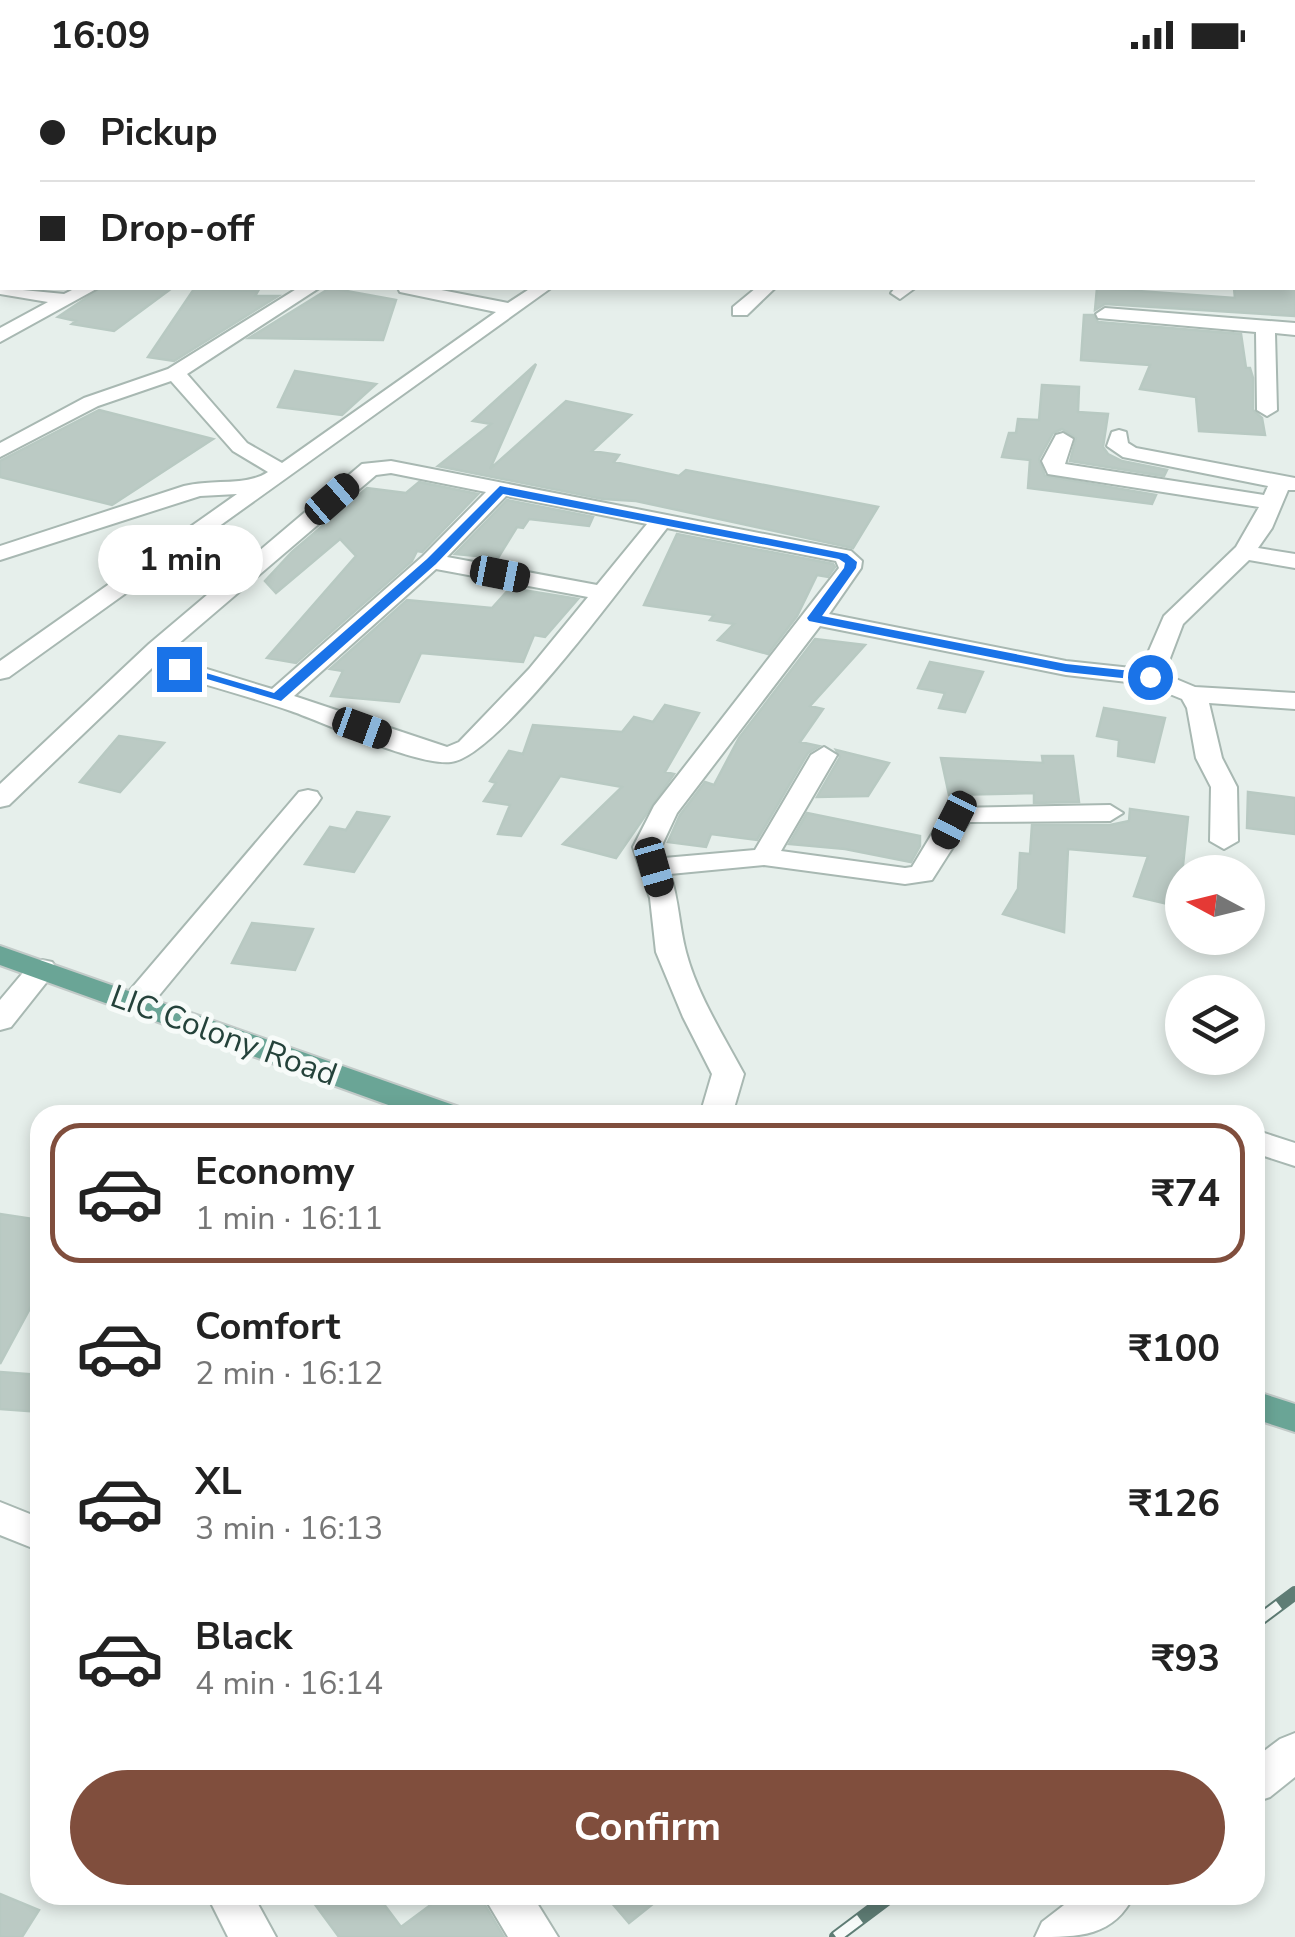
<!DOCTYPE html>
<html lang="en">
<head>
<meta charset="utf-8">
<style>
  body { margin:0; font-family:"Nunito Sans",sans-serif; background:#f2f2f2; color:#222; height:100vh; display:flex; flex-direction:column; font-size:38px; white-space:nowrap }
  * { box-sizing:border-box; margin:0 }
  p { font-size:32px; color:#767676 }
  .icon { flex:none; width:55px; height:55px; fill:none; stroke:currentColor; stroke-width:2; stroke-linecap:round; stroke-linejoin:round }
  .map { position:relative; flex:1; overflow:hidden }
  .panel { position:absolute; left:30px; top:1035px; width:1235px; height:800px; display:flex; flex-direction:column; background:#fff; border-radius:30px; box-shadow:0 5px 15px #0003 }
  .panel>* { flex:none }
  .top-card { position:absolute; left:0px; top:0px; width:1295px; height:220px; box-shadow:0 5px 15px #0003; display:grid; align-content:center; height:220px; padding:0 40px; background:#fff }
  .needle { width:65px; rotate:277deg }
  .buttons { position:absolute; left:1165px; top:785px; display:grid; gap:20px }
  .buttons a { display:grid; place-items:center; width:100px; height:100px; border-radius:50%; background:#fff; box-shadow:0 5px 15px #0003; font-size:50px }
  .end { position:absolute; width:45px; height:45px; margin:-22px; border:12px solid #1a73e8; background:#fff; box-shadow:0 0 0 5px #fff }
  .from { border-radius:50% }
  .bubble { position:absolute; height:70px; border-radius:35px; background:#fff; box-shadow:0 5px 15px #0003; font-size:32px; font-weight:700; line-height:70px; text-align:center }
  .car { position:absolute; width:30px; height:60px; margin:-30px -15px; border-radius:12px; box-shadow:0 0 8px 2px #0007; background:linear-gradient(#222 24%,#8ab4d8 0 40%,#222 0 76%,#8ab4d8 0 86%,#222 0) }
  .top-card b { display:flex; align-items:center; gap:35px; height:95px; font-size:38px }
  .top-card b+b { border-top:2px solid #e0e0e0 }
  .top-card i { width:25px; height:25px; background:#222 }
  ul { padding:18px 0 0; list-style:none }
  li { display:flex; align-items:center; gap:30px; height:140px; margin:0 20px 15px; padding:0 20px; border:5px solid transparent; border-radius:30px }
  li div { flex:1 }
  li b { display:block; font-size:38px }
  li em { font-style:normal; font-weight:700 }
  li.on { border-color:#804e3d }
  li>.icon { width:90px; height:90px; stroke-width:1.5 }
  .primary-button { display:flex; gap:20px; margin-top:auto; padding:20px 40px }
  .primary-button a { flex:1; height:115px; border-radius:60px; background:#804e3d; color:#fff; font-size:40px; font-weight:700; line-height:115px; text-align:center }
  .status { display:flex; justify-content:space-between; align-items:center; height:70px; padding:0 50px; background:#fff; direction:ltr }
  .status svg { height:28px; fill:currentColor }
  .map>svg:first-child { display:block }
</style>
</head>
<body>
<div class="status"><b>16:09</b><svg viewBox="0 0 49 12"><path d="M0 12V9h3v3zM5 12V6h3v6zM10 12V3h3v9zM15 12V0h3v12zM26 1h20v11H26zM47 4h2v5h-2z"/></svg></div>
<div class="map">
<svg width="1295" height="1867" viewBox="0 0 1295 1867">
  <rect width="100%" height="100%" fill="#e6efeb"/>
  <path fill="#bbcac4" stroke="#b8c9c2" stroke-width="2.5" d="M101 218H172L114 261 72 254 76 251 58 247Z
    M330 218 396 230 383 270 249 268Z
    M1097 218 1235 228 1234 218H1295V246L1105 234 1095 240Z
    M194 219 258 221 255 226H278L174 291 148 287Z
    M1084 245H1093L1098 252 1241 264 1246 298H1250L1253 308V340L1262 348 1265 365 1199 361 1196 327 1140 319 1150 295 1081 290Z
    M536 294 490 399 566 331 631 345 592 381 619 385 614 392 679 406 686 400 878 437 853 478 636 431 603 429 438 396 491 354 473 351Z
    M295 301 376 314 342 345 278 337Z
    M1042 315 1079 317 1078 342 1108 344 1103 377 1108 384 1122 391 1167 400 1164 406 1070 391 1076 368 1062 359 1053 363 1039 389 1045 406 1156 425 1152 434 1028 418 1030 390 1002 387 1009 363H1016L1018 349 1039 350Z
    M99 340 213 369 112 435 0 407V391Z
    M419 412 478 424 422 482 417 481 412 491 296 593 267 588 356 486 340 469 276 523 265 511 292 482 367 418 406 423Z
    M507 430 593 447 589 456 529 449 523 458 517 457 498 488 455 484Z
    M677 464 833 494 835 497 828 507 817 505 797 546 768 584 718 570 734 554 710 550 714 545 644 535Z
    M510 518 578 529 545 567 534 565 523 592 421 583 399 632 331 626 343 601 330 599 407 530 492 538Z
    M815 569 865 575 810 636 823 639 800 672 819 676 808 683 757 770 711 764 706 777 668 772 680 745 705 712 714 715 739 668Z
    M930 592 983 602 965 642 939 638 945 623 918 618Z
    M665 635 699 643 665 702 674 704 616 788 563 774 622 717 560 706 521 766 498 764 510 735 484 731 496 713 490 711 509 681 523 684 533 655 622 662 634 647 653 652Z
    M1104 638 1165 648 1154 692 1118 686 1119 670 1097 666Z
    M119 666 164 673 120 722 80 712Z
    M836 680 889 693 868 726 817 727 840 687Z
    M1042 686H1073L1079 732 1034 733V723L949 725 941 688 1043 693Z
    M1248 722 1295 728V764L1247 758Z
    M1130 739 1188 747 1182 805 1178 804 1168 834 1134 826 1148 786 1068 779 1064 862 1003 844 1018 819 1020 783 1030 784 1032 755H1110L1129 751Z
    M357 742 389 747 354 802 305 794 330 757 346 760Z
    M807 743 920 766V776L911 792 845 779 789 774Z
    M252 853 313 859 295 900 232 893Z
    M0 1144 40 1150V1220L0 1294Z
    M0 1302 40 1305V1342L0 1339Z
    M0 1824 39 1840 22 1867H0Z
    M308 1825H377L401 1857 444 1825H479L504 1867H339Z
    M605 1825H664L629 1853Z"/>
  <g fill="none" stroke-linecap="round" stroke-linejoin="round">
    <defs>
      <path id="minor" d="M0 0H14V1L2 5Z
        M436 0H464L465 2H437Z
        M1282 0H1295V4L1282 2Z
        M2 54V64L0 65V55Z
        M1292 65 1295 66 1292 98Z
        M1292 201H1295V212H1292Z
        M0 212 2 218 64 224 76 218H98L0 272V258L48 232 0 224Z
        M298 218H319L187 304 247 373 282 393 496 242 400 222 398 218H431L508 233 531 218H551L9 607 0 609V591L237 424 200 426 0 490V476L184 416C212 409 248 416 268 402L233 381 171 311 98 336 0 387V373L84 328 168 299Z
        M756 218H775L747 245H733V237Z
        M895 218H915L900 229 891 223Z
        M1105 238 1295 253V265L1275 263 1277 340 1267 346 1257 340 1256 262 1098 248 1096 244Z
        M1119 360 1126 362 1128 373 1136 378 1295 408V420H1288L1272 458 1258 478 1295 484V498L1249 490 1183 554 1164 604 1195 617 1295 623V639L1209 633 1222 688 1237 717 1238 771 1224 779 1210 771 1211 717 1196 688 1187 638 1182 629 1145 614 1066 605 820 556 677 743 661 777 664 788 755 780 811 685 824 677 837 685 781 781 905 798 912 797 944 744 953 738 1110 735 1123 743 1110 751 969 752 932 810 905 814 764 795 670 804C679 830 679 856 686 882 697 924 723 965 744 1004L732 1045H700L712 1004 683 947 656 882 650 828 633 777 654 736 839 498 836 491 667 458C633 501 498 688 451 692 417 696 328 654 291 641 245 625 198 613 152 598L9 735 0 737V714L149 574 362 394 391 391 851 481 862 491 861 498 829 544 1066 591 1141 599 1164 546 1236 477 1259 437 1048 404 1042 391 1056 365 1063 363 1073 369 1065 394 1264 425 1268 416 1123 387 1107 376 1112 362ZM391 403 486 422 423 486 272 619 164 586 376 405ZM506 426 647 454 597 515 447 487ZM436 499 588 527 529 599 459 672 447 677 294 626Z
        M308 720 317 722 321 728 317 734 147 940H125L121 933 125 926 299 722Z
        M42 890 52 892 57 899 11 957 0 960V930L32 892Z
        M1255 1060 1295 1073V1096L1255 1083Z
        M0 1432 40 1448V1481L0 1465Z
        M1295 1663V1707L1270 1727 1255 1732V1688L1280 1669Z
        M207 1825H253L276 1867H228Z
        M483 1825H532L558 1867H508Z
        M1077 1825H1134C1114 1867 1079 1867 1035 1867L1042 1852Z"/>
      <path id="major" d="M0 876 459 1037 464 1045H416L0 895Z
        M1255 1321 1295 1334V1362L1255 1349Z"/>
    </defs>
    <use href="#minor" stroke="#a8b8b2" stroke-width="4"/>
    <use href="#major" stroke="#c2cac8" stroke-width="4"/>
    <use href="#minor" fill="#fff" fill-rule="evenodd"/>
    <use href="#major" fill="#6aa596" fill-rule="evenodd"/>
    <defs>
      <path id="rail" d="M1255 1553 1295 1523
        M836 1867 892 1825"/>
    </defs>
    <use href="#rail" stroke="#5f7d75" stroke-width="14"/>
    <use href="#rail" stroke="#f7fbf9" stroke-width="10" stroke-dasharray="30" stroke-linecap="butt"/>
  </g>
  <path fill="#1a73e8" d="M500 416 847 484 857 492 856 498 822 546 1066 594 1150 603 1157 607 1150 611 1066 602 809 551 807 548 844 498 845 493 839 489 503 424 436 494 281 631 173 599 179 595 274 623 427 489Z"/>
  <g text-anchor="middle" stroke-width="10" stroke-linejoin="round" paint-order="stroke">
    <g font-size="32" fill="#24423a" stroke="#f7fbf9">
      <text transform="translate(224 965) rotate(20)" y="11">LIC Colony Road</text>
    </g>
  </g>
</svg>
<div class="buttons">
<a><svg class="needle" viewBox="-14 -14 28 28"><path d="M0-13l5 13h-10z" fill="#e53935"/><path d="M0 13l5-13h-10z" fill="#767676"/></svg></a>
<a><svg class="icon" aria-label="layers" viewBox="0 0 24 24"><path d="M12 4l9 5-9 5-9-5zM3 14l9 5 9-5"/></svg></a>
</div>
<i class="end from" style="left:1150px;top:607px"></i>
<i class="end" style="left:179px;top:599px"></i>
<div class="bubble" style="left:98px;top:455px;width:165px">1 min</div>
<i class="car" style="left:332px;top:429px;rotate:49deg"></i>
<i class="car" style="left:500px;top:504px;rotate:101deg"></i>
<i class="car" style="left:362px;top:658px;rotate:110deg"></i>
<i class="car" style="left:954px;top:750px;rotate:207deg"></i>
<i class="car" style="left:654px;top:797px;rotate:164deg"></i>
<div class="top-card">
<b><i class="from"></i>Pickup</b>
<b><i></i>Drop-off</b>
</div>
<section class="panel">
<ul>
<li class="on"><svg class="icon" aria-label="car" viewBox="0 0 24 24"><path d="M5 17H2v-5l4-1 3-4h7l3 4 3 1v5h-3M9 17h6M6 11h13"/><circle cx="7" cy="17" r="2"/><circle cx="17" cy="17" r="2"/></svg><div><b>Economy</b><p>1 min · 16:11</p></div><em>₹74</em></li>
<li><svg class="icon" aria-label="car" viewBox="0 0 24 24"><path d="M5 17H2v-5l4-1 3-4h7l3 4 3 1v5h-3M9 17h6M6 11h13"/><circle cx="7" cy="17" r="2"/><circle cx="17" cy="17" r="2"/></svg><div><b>Comfort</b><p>2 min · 16:12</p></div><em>₹100</em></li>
<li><svg class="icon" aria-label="car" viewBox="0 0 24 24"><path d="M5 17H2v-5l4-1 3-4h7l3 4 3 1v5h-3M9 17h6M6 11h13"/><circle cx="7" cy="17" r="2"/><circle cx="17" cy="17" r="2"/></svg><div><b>XL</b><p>3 min · 16:13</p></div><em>₹126</em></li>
<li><svg class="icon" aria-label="car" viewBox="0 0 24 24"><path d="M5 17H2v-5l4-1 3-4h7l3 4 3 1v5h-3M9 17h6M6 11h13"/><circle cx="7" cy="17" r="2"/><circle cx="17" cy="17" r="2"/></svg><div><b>Black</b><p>4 min · 16:14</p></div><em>₹93</em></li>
</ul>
<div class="primary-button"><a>Confirm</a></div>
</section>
</div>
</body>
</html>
